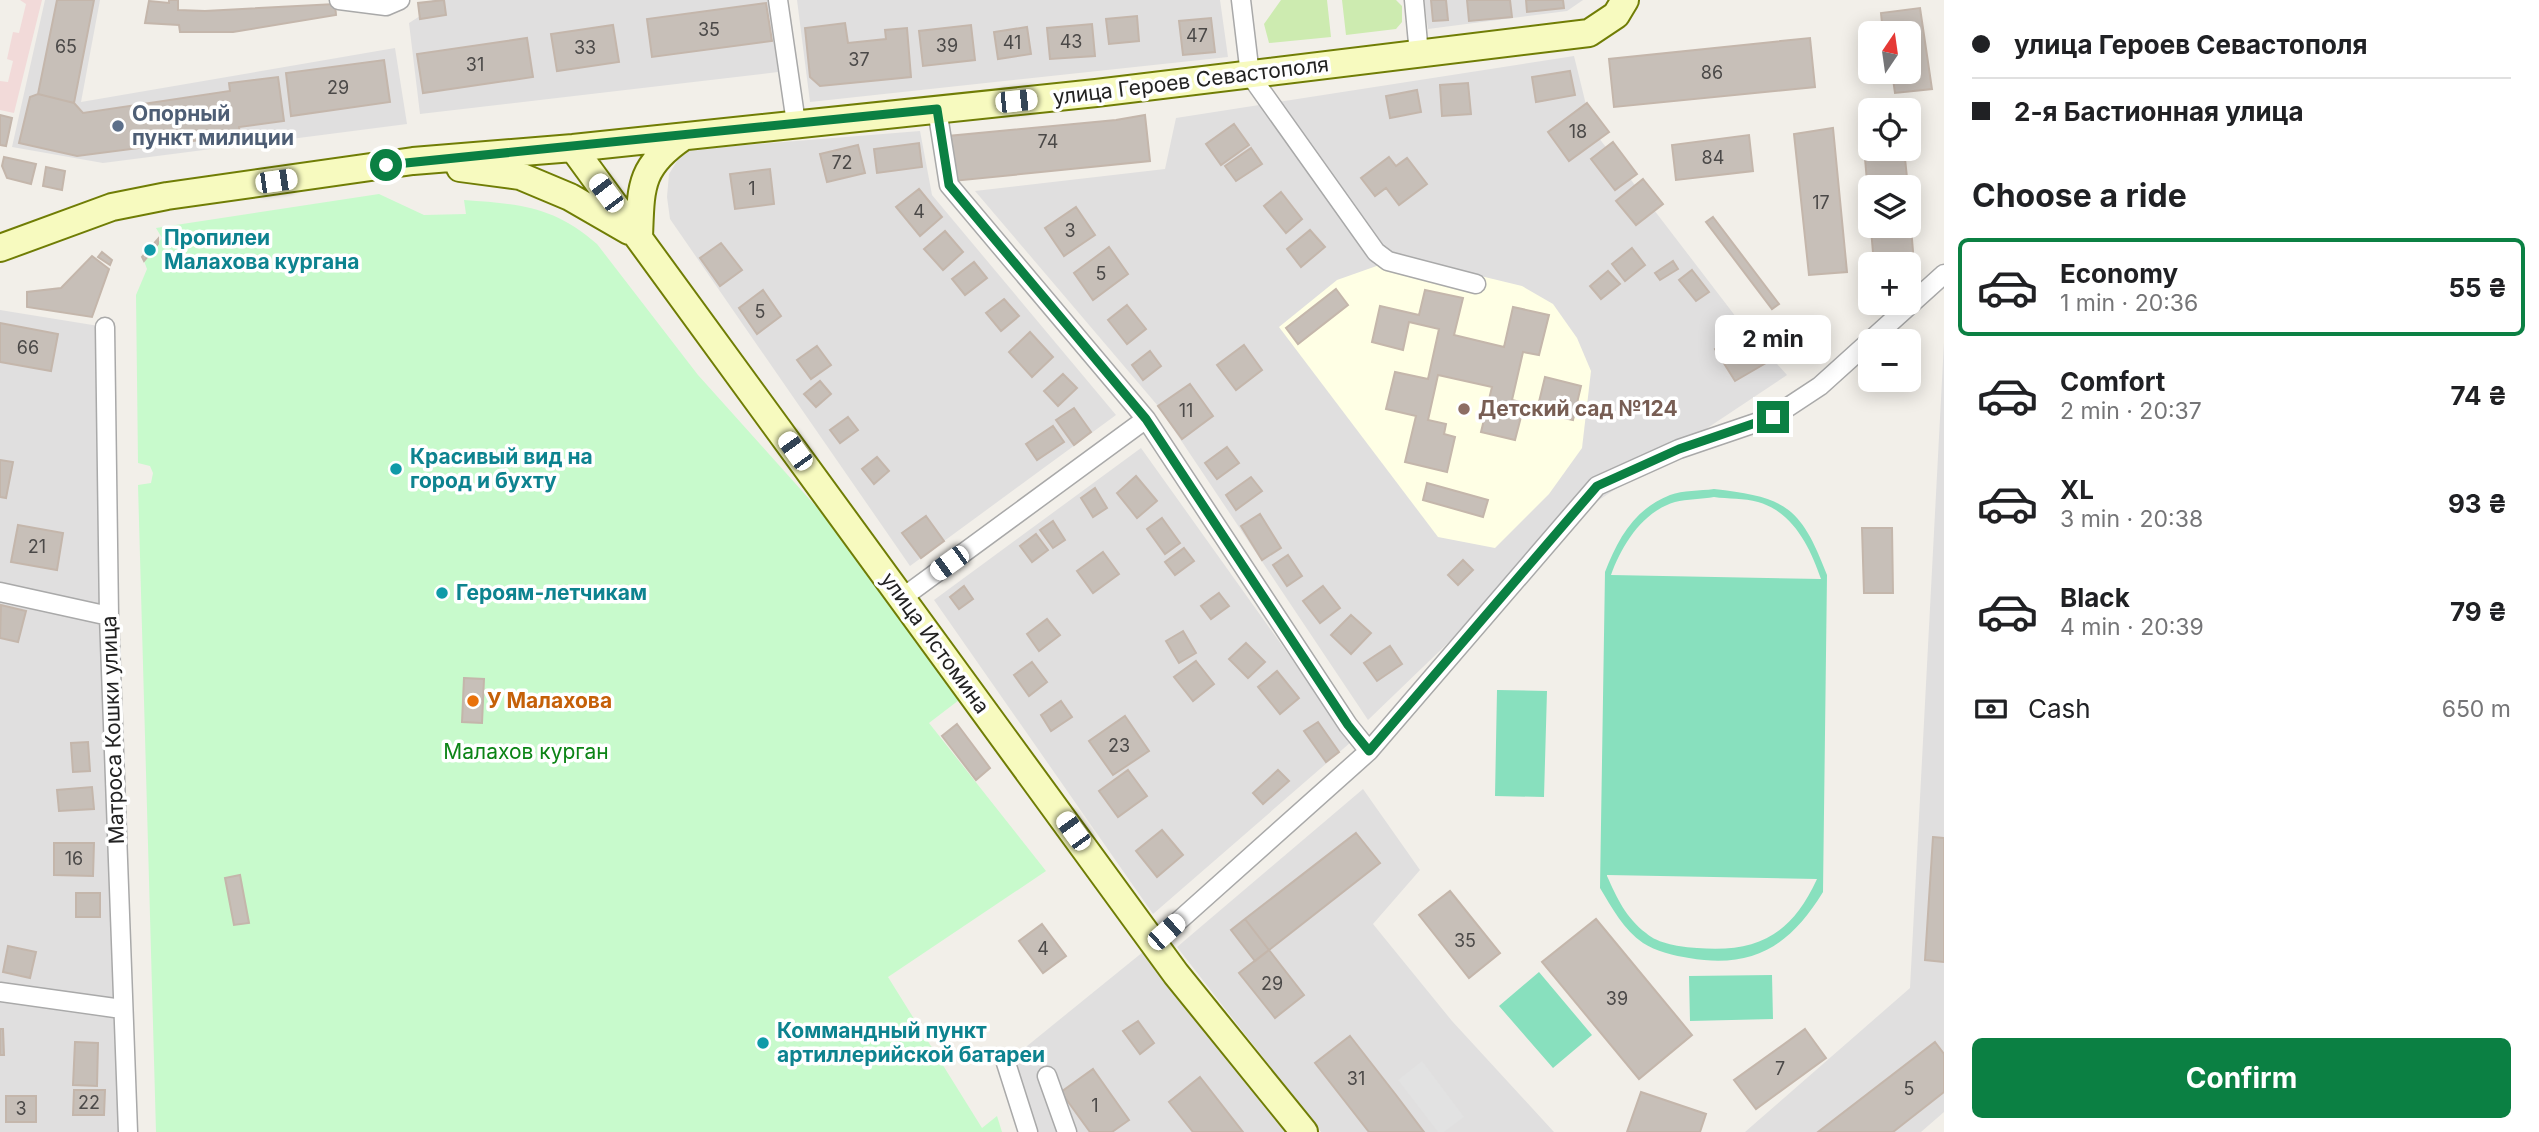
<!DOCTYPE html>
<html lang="en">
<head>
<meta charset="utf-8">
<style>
  body { margin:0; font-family:Inter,sans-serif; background:#f6f6f6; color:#202124; height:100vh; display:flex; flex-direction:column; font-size:26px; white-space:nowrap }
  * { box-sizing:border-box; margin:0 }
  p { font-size:23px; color:#757577 }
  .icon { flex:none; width:38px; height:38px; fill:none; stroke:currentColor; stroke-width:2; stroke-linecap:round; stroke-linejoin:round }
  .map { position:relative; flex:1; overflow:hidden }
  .drawer { display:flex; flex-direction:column; background:#fff; width:595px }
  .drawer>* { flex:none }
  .hud { display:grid; align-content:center; height:154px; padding:0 28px; background:#fff }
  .needle { width:46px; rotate:13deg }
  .tools { position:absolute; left:1858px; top:21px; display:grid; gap:14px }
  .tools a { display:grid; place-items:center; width:63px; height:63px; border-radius:10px; background:#fff; box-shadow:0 4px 18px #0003; font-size:35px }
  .end { position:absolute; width:32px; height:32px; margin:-16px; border:9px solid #0b8043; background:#fff; box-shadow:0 0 0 4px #fff }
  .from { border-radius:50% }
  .bubble { position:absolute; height:49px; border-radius:10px; background:#fff; box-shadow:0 4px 18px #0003; font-size:23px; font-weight:700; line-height:49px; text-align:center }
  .car { position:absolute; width:21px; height:42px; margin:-21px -10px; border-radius:9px; box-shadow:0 0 5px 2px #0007; background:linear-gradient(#fff 24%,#345 0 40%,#fff 0 76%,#345 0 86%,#fff 0) }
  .hud b { display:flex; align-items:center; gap:24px; height:66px; font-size:26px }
  .hud b+b { border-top:2px solid #e0e0e0 }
  .hud i { width:18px; height:18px; background:#202124 }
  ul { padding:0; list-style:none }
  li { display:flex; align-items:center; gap:21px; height:98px; margin:0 14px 10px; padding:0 14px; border:4px solid transparent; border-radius:10px }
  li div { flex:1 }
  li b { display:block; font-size:26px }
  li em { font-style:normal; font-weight:700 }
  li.current { border-color:#0b8043 }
  li>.icon { width:63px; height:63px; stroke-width:1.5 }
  h2 { padding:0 28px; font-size:32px; line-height:84px }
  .pay { display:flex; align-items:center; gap:18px; height:77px; padding:0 28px; font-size:26px }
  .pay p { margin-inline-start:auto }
  .button { display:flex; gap:14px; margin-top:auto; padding:14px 28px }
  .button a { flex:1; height:80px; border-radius:10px; background:#0b8043; color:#fff; font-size:28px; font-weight:700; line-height:80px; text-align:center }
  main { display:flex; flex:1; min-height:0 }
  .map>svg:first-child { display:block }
</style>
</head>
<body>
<main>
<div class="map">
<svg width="1944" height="1132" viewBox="0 0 1944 1132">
  <rect width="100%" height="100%" fill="#f2efe9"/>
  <path fill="#e0dfdf" d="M45 0H100L81 102 395 48 407 124 103 163 12 147Z
    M432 0H769L778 72 420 114 409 23 431 9Z
    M797 0H1220L1228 57 810 102Z
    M1424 0H1583L1567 11 1428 29Z
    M1574 56 1592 129 1746 330 1787 375 1590 506 1368 720 1158 406 975 191 1165 169 1176 118Z
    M920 131 932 195 1116 415 910 566 670 219 667 197 669 174 684 150Z
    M0 310 105 327 128 1132H0Z
    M1944 342V1112L1921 1132H1745L1910 988Z
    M1141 448 1351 742 1153 914 934 600Z
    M1363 789 1420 870 1373 924 1452 1021 1554 1132H1321L1177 947Z
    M1154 943 1303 1132H1035L1036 1127 1006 1063Z"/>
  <path fill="#f2dad9" d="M20 0H42L14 113 0 110V81L8 82 13 61 7 59 13 32 19 33 26 4Z"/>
  <path fill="#ffffe5" d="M1402 257 1522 286 1553 304 1577 338 1591 371 1582 448 1549 494 1495 548 1438 537 1279 327 1337 280Z"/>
  <path fill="#cdebb0" d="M1281 0H1327L1331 37 1269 43 1264 24Z
    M1342 0H1396L1402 6V22L1396 29 1346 35Z"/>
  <path fill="#c8facc" d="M379 194 424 215 466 214 464 200C520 204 554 206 597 244L698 375 820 511 959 700 929 723 1046 871 888 977 982 1128 997 1116 1002 1132H156L138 485 151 483 153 473 150 466 138 463 136 295 147 269 144 261 162 238 156 228Z"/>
  <path fill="#88e0be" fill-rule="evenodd" d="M1714 489C1786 497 1801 507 1827 575L1823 892C1790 946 1753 969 1689 958 1675 956 1655 951 1643 943 1624 930 1612 908 1600 888L1605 572C1618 539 1634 509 1670 495 1683 490 1700 491 1714 489ZM1714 497C1728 499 1744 498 1758 502 1793 512 1810 547 1821 579L1611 575C1622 545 1642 512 1675 502 1687 499 1702 499 1714 497ZM1607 876V875L1817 879C1791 935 1758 953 1697 948 1681 947 1658 944 1646 933 1626 918 1617 898 1607 876Z
    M1497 690 1547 691 1544 797 1495 796Z
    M1539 972 1592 1035 1553 1068 1499 1006Z
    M1772 975 1773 1019 1690 1021 1689 976Z"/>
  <path fill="#e2e2e2" d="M1422 1061 1464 1117 1444 1132H1438L1398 1080Z"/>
  <path fill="#c7bfb8" stroke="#c4b6ab" stroke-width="2" d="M57 0H94L74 103 38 94Z
    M169 0H178V10L205 11 335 4 336 15 233 32H180L179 25 145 23 149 1 169 3Z
    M444 0 446 15 420 19 418 3Z
    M1431 0H1446L1448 20 1433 21Z
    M1467 0H1510L1512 17 1469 21Z
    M1526 0H1563L1564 8 1527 12Z
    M766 3 772 41 652 57 647 19Z
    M1920 8 1932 89 1895 93 1892 72H1909V33H1883L1881 13Z
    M1137 16 1139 41 1109 44 1106 19Z
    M1211 18 1215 52 1183 55 1179 21Z
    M845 23 848 43 886 39 885 30 907 28 911 77 820 86 810 77 805 28Z
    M1092 24 1095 56 1050 59 1047 28Z
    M613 25 619 62 557 71 551 34Z
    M971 25 975 60 923 66 919 31Z
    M1027 27 1031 54 998 59 994 32Z
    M527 38 533 77 423 93 417 54Z
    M1810 38 1815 87 1614 107 1609 59Z
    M384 60 390 102 291 116 286 73Z
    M1570 71 1575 95 1536 102 1532 77Z
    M278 77 284 121 239 127 240 135 77 156 19 143 30 97 38 94 74 103 83 113 230 91 229 83Z
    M1468 83 1471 114 1442 116 1440 85Z
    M1417 90 1421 112 1390 118 1386 96Z
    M1587 103 1609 132 1569 161 1548 132Z
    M0 115 12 118 6 146 0 145Z
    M1145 115 1150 161 953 181 948 136 1116 120Z
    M1862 123H1871V149H1904L1908 187H1871V226H1909V204L1914 263 1874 264Z
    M1234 124 1249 145 1221 165 1206 144Z
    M1833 128 1847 272 1809 275 1794 134Z
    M1749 135 1753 171 1676 180 1672 145Z
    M1613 142 1637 174 1615 190 1591 159Z
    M919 143 922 167 877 173 874 149Z
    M858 145 865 173 827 182 820 154Z
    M1251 148 1262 164 1236 181 1225 166Z
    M4 157 36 164 31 184 7 178 2 166Z
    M1389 157 1396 166 1407 158 1427 184 1399 205 1386 188 1375 196 1361 178Z
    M46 167 65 171 62 190 43 186Z
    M770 169 774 204 735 209 730 174Z
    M1643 179 1663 204 1636 225 1616 201Z
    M919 189 942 217 920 236 896 207Z
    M1281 192 1302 219 1286 233 1264 206Z
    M1076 207 1095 235 1064 256 1045 228Z
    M1713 217 1779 304 1772 309 1706 222Z
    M1310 230 1325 247 1301 267 1287 249Z
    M945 231 963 252 943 270 924 249Z
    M158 239V244L144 261 142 257Z
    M721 243 742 270 720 286 700 258Z
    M1109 247 1128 274 1093 300 1074 273Z
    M1632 248 1645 265 1625 281 1612 264Z
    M102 252 112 260 110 265 98 257Z
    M92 256 109 269 92 317 27 307V292L61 288Z
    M1673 261 1678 269 1660 280 1655 273Z
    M974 262 987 278 965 295 952 279Z
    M1692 270 1709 292 1696 301 1679 280Z
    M1608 271 1620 284 1601 299 1590 286Z
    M1336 289 1348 305 1298 344 1286 328Z
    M763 290 781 316 757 334 739 308Z
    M1425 290 1463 298 1454 335 1504 347 1513 307 1549 315 1539 355 1523 352 1512 400 1538 406 1545 377 1581 386 1573 420 1523 409 1515 440 1481 432 1492 387 1438 375 1428 420 1446 424 1444 434 1455 437 1447 472 1405 462 1416 416 1386 409 1395 372 1428 379 1439 329 1409 322 1403 350 1372 342 1380 306 1419 315Z
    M1004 299 1019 316 1001 331 986 313Z
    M1127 305 1146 329 1127 344 1108 320Z
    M0 323 58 334 51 371 0 362Z
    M1746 330 1766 363 1735 381 1715 349Z
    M1030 332 1053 357 1032 377 1009 352Z
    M1244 345 1262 370 1236 390 1217 365Z
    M817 346 831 365 811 379 797 360Z
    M1150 351 1161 366 1143 380 1132 365Z
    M1063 374 1077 388 1058 406 1044 391Z
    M820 381 831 394 816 407 804 394Z
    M1190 384 1213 416 1182 439 1158 406Z
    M1074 408 1091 432 1074 445 1056 420Z
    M848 417 858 430 840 443 830 430Z
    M1053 426 1064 442 1037 460 1026 444Z
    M1227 447 1239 463 1217 479 1205 463Z
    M877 457 889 471 874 484 862 469Z
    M0 460 13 462 6 498 0 497Z
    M1136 476 1157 501 1137 518 1117 493Z
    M1251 477 1262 491 1236 510 1226 495Z
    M1427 483 1488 500 1483 517 1423 500Z
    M1095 488 1107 508 1093 517 1081 498Z
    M1260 514 1281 548 1262 560 1241 526Z
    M926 516 944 541 921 558 902 533Z
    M1162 518 1180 543 1165 554 1147 529Z
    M1053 521 1065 540 1053 548 1040 530Z
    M18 525 63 533 57 570 11 562Z
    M1862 528H1892L1893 593H1864Z
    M1036 534 1048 550 1032 562 1020 546Z
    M1184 548 1194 561 1175 575 1165 562Z
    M1103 552 1119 574 1093 593 1077 571Z
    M1288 555 1302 576 1287 586 1273 565Z
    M1463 560 1473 570 1458 585 1448 575Z
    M964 586 973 599 959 609 950 597Z
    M1323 586 1340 608 1320 623 1303 601Z
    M1219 593 1229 606 1211 619 1201 606Z
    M1 605 26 611 18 642 0 638Z
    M1351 615 1371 633 1351 654 1331 635Z
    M1047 619 1060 635 1039 651 1027 634Z
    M1183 631 1196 653 1179 663 1166 641Z
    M1246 643 1265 662 1248 678 1229 659Z
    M1390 646 1402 664 1377 681 1364 663Z
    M1196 661 1214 684 1193 701 1174 677Z
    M1032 662 1047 682 1029 696 1014 675Z
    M1277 671 1299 698 1280 714 1258 687Z
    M464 678 484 679 482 723 462 722Z
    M1061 701 1072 717 1051 731 1041 715Z
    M1125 716 1149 751 1113 775 1089 741Z
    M1318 722 1339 752 1326 762 1304 731Z
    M957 724 990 768 976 780 942 736Z
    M88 742 90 771 73 772 71 743Z
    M1128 770 1147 796 1118 817 1099 791Z
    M1278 770 1289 781 1263 804 1253 793Z
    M92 787 94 809 59 811 57 790Z
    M1162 830 1183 855 1157 877 1136 851Z
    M1356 833 1380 863 1269 950 1245 919Z
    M1933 837 1944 838V962L1925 960Z
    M54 843H94L93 876 54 875Z
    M240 875 249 923 234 925 225 878Z
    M1450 891 1500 953 1469 978 1419 915Z
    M76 893H100V917H76Z
    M1245 919 1269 950 1255 961 1231 930Z
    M1596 919 1692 1035 1639 1079 1542 962Z
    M1042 924 1066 956 1043 973 1019 941Z
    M8 946 36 952 30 978 3 972Z
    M1269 950 1304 995 1275 1018 1239 973Z
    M1138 1021 1154 1043 1140 1054 1123 1031Z
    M0 1029H3L4 1055H0Z
    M1805 1029 1826 1058 1756 1109 1734 1080Z
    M1350 1036 1396 1095 1424 1132H1369L1315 1063Z
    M75 1042 98 1043 97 1086 73 1085Z
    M1935 1042 1944 1054V1092L1893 1132H1818Z
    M1093 1069 1129 1120 1112 1132H1090L1061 1092Z
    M1200 1077 1243 1132H1193L1169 1102Z
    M74 1090H105L104 1115H73Z
    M1641 1092 1706 1114 1700 1132H1627Z
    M6 1096H36V1122H6Z"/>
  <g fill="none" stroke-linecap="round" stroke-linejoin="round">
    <defs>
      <path id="street" d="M339 0 386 6 400 0
        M778 0 796 123
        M1241 0 1250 75 1376 252 1388 261 1476 284
        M1414 0 1419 54
        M937 109 949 185 1146 419 1348 725 1369 751
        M105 327 109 616 128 1132
        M0 592 109 616
        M902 598 1146 419
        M1154 943 1369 751 1597 486 1679 449 1773 417 1820 386 1944 274
        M0 992 122 1009
        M1006 1063 1028 1132
        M1047 1076 1067 1132"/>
      <path id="secondary" d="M573 148 1176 974 1304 1132
        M460 168 520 176 570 197 629 231
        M639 237C641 187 639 167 683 137
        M0 248 112 207 167 196 413 161 573 148 1096 93 1589 33 1616 15 1625 0"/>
    </defs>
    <use href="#street" stroke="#a9a9a9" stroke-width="21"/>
    <use href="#secondary" stroke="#707d05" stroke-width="30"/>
    <use href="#street" stroke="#fff" stroke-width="18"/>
    <use href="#secondary" stroke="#f7fabf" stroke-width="26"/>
  </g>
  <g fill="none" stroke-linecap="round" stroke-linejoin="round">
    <path stroke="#0b8043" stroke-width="9" d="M386 165 937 109 949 185 1146 419 1348 725 1369 751 1597 486 1679 449 1773 417"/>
  </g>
  <circle fill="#5c6f8a" stroke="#fff" stroke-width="2.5" cx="118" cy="126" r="7"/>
  <g fill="#0f9aa8" stroke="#fff" stroke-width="2.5">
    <circle cx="150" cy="250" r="7"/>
    <circle cx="396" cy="469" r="7"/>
    <circle cx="442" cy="593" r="7"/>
    <circle cx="763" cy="1043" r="7"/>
  </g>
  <circle fill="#8d6e63" stroke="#fff" stroke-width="2.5" cx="1464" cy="409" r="7"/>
  <circle fill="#e8710a" stroke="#fff" stroke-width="2.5" cx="473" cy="701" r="7"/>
  <g text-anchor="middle" stroke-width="7" stroke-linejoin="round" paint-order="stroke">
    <g font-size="18" fill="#4b4948">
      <text x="709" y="36">35</text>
      <text x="1197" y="42">47</text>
      <text x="1071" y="48">43</text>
      <text x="1012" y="49">41</text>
      <text x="947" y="52">39</text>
      <text x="66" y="53">65</text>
      <text x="585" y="54">33</text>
      <text x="859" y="66">37</text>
      <text x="475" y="71">31</text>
      <text x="1712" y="79">86</text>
      <text x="338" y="94">29</text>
      <text x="1578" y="138">18</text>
      <text x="1048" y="148">74</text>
      <text x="1713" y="164">84</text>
      <text x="842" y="169">72</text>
      <text x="752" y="195">1</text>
      <text x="1821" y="209">17</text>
      <text x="919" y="218">4</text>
      <text x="1070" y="237">3</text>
      <text x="1101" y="280">5</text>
      <text x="760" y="318">5</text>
      <text x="28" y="354">66</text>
      <text x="1186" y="417">11</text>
      <text x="37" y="553">21</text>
      <text x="1119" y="752">23</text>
      <text x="74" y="865">16</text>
      <text x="1465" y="947">35</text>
      <text x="1043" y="955">4</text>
      <text x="1272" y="990">29</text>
      <text x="1617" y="1005">39</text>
      <text x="1780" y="1075">7</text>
      <text x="1356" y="1085">31</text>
      <text x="1909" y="1095">5</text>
      <text x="89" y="1109">22</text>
      <text x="1095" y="1112">1</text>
      <text x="21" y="1115">3</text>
    </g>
    <g font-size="21" fill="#222" stroke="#fff">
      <text transform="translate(1191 81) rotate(-7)" y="7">улица Героев Севастополя</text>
      <text transform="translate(935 643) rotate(54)" y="7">улица Истомина</text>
      <text transform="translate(113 730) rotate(-92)" y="7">Матроса Кошки улица</text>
    </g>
    <g font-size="21" font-weight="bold" fill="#4e5e75" stroke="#fff" text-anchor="start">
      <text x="132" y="121">Опорный<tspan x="132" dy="24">пункт милиции</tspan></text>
    </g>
    <g font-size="21" font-weight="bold" fill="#0d838f" stroke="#fff" text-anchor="start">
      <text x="164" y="245">Пропилеи<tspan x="164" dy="24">Малахова кургана</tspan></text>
      <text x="410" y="464">Красивый вид на<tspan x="410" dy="24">город и бухту</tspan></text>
      <text x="456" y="600">Героям-летчикам</text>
      <text x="777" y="1038">Коммандный пункт<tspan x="777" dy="24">артиллерийской батареи</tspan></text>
    </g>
    <g font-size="21" font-weight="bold" fill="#785e54" stroke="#fff" text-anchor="start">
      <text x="1478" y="416">Детский сад №124</text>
    </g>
    <g font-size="21" font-weight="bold" fill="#c56008" stroke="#fff" text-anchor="start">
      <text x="487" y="708">У Малахова</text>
    </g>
    <g font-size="21" fill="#0c8416" stroke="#fff">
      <text x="526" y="759">Малахов курган</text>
    </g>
  </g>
</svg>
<div class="tools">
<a><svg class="needle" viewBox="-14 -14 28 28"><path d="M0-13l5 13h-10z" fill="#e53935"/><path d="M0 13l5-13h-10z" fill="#757577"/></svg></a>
<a><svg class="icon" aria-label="locate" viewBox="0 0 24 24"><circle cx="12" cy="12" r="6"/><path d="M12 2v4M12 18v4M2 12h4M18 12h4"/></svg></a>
<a><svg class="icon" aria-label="layers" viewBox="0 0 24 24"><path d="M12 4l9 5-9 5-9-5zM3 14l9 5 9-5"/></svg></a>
<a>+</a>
<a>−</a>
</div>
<i class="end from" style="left:386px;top:165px"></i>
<i class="end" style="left:1773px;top:417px"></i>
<div class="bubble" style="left:1715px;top:315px;width:116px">2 min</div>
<i class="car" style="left:1016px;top:101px;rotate:84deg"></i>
<i class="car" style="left:276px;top:181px;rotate:82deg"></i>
<i class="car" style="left:606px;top:193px;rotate:323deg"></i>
<i class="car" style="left:795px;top:451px;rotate:324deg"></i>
<i class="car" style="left:949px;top:563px;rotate:234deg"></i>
<i class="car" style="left:1073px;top:831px;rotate:324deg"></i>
<i class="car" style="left:1166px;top:932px;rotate:48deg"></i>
</div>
<section class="drawer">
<div class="hud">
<b><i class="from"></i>улица Героев Севастополя</b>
<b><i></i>2-я Бастионная улица</b>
</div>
<h2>Choose a ride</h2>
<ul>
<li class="current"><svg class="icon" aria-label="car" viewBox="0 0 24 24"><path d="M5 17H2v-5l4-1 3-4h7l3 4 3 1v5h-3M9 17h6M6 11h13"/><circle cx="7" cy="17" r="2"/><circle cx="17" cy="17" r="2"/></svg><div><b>Economy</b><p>1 min · 20:36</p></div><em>55 ₴</em></li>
<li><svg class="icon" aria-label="car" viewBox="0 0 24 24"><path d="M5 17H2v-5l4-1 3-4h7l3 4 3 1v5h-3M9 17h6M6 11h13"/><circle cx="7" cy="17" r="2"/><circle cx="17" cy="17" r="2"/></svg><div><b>Comfort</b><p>2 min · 20:37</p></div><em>74 ₴</em></li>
<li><svg class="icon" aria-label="car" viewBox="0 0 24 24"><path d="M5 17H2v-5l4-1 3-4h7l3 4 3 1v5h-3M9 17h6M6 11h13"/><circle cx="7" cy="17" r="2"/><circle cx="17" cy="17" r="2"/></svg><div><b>XL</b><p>3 min · 20:38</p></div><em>93 ₴</em></li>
<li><svg class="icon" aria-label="car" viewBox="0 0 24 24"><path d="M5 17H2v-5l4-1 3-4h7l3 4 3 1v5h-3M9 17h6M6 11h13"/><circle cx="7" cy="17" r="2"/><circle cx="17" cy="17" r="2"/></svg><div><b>Black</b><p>4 min · 20:39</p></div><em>79 ₴</em></li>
</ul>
<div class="pay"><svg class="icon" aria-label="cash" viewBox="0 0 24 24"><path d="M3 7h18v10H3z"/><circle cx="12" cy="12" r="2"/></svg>Cash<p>650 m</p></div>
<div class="button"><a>Confirm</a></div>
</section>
</main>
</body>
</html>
